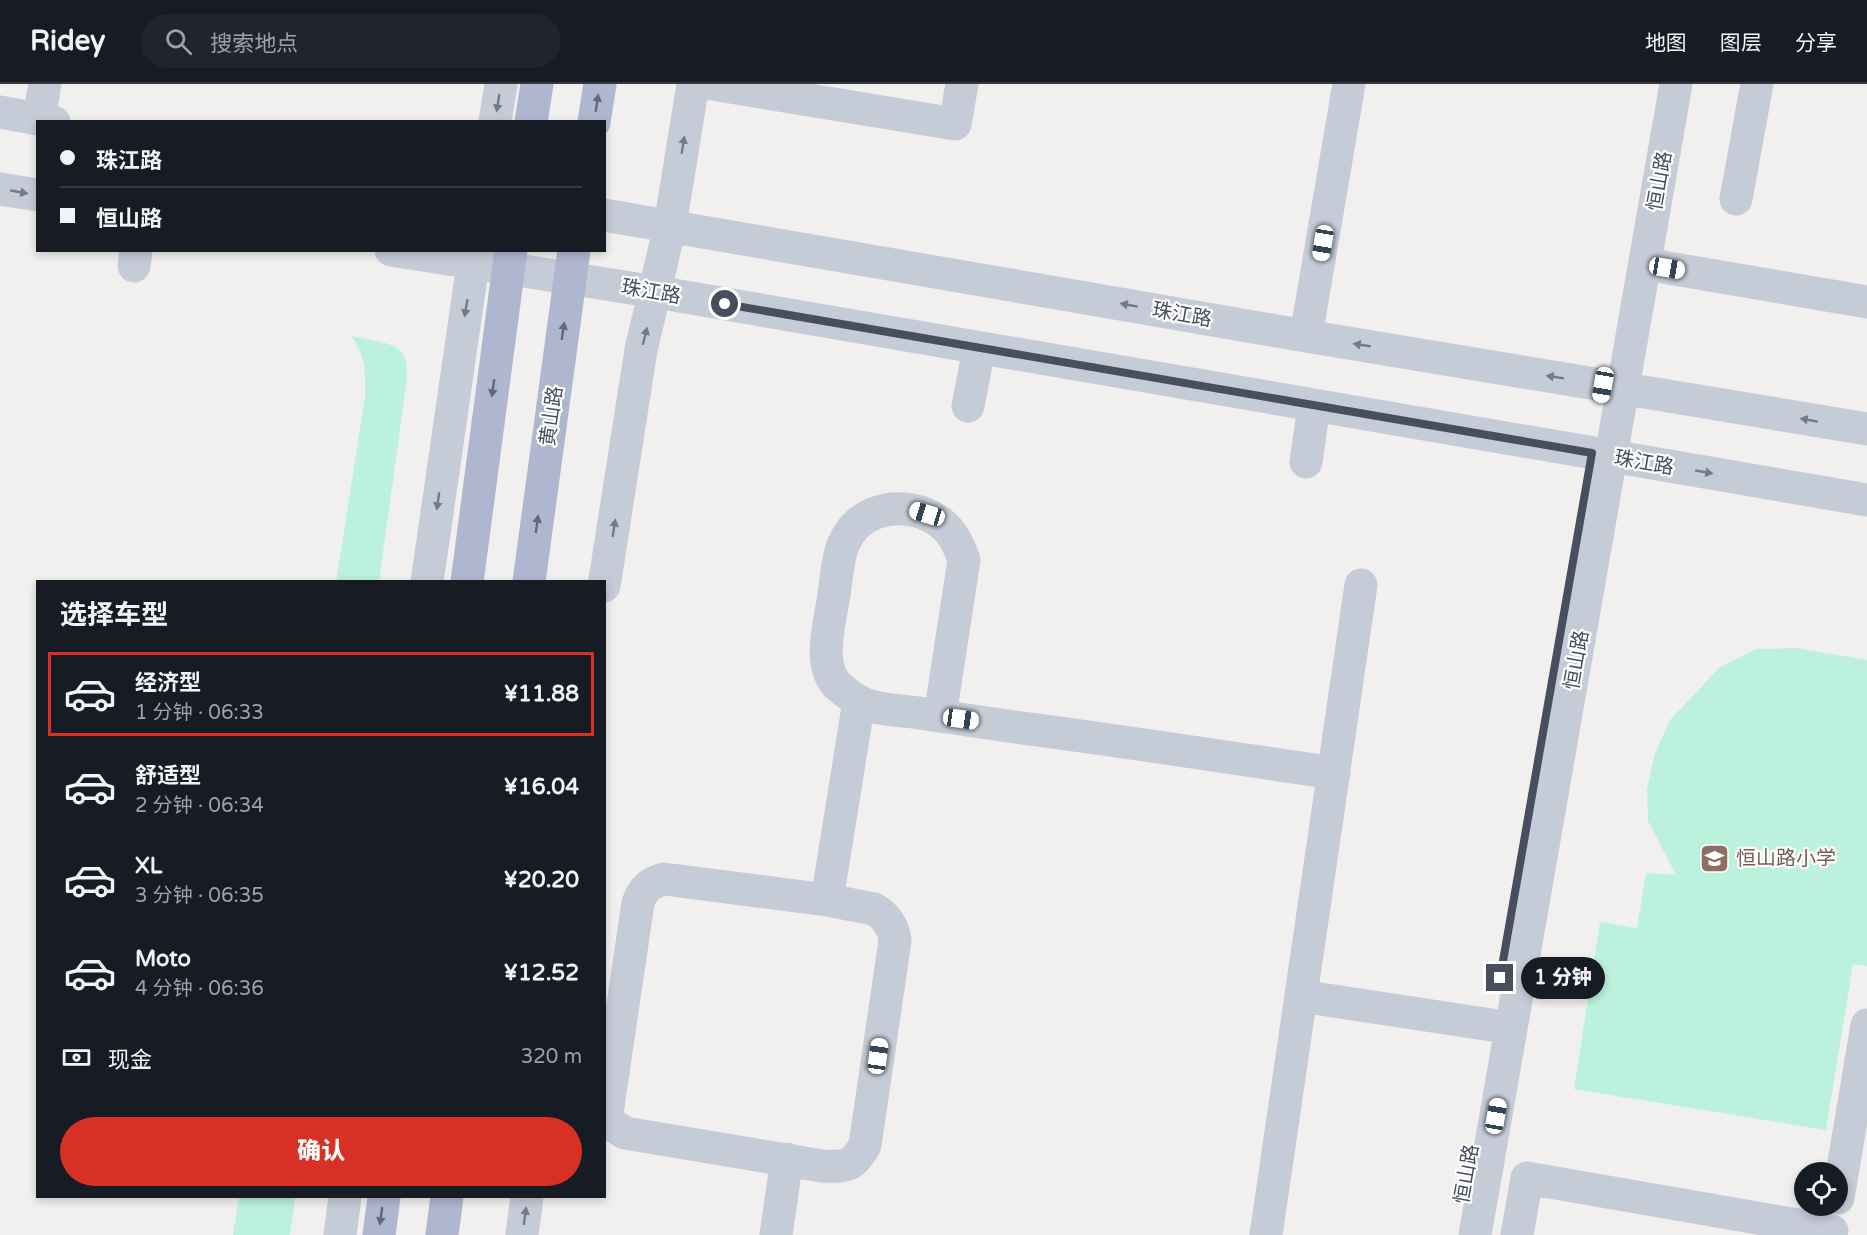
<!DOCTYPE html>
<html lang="zh">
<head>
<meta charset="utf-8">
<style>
  body { margin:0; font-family:"Varela Round","Noto Sans SC",sans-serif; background:#20242c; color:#f1f3f6; height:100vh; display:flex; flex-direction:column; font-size:22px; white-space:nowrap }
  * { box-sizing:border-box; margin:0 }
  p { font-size:20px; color:#9ea1a6 }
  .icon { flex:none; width:33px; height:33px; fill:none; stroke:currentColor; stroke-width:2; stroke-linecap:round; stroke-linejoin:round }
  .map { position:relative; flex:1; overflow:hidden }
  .panel { position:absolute; left:36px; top:496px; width:570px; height:618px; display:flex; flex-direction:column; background:#171b24; border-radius:0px; box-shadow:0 3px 9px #0003 }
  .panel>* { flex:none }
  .banner { position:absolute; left:36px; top:36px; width:570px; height:132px; border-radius:0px; box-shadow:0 3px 9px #0003; display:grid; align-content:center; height:132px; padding:0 24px; background:#171b24 }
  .fabs { position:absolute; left:1794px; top:1078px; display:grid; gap:12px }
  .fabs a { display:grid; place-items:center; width:54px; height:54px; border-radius:50%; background:#171b24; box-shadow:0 3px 9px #0003; font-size:30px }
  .end { position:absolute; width:27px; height:27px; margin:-14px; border:8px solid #474e5e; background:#fff; box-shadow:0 0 0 3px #fff }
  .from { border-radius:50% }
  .bubble { position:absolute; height:42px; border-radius:21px; background:#171b24; box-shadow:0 3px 9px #0003; font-size:20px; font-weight:800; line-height:42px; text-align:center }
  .car { position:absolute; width:18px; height:36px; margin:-18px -9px; border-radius:8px; box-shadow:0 0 4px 2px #0007; background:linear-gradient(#fff 24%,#345 0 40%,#fff 0 76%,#345 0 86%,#fff 0) }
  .banner b { display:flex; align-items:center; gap:21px; height:57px; font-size:22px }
  .banner b+b { border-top:2px solid #363941 }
  .banner i { width:15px; height:15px; background:#f1f3f6 }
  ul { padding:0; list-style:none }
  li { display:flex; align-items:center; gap:18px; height:84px; margin:0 12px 9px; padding:0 12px; border:3px solid transparent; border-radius:0px }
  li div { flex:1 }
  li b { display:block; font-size:22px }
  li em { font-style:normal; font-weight:800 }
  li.active { border-color:#d93025 }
  li>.icon { width:54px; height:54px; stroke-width:1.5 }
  h2 { padding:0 24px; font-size:27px; line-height:72px }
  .pay { display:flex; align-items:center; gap:15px; height:66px; padding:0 24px; font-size:22px }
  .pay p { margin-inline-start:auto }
  .button { display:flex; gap:12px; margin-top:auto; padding:12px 24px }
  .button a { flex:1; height:69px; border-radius:36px; background:#d93025; color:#fff; font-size:24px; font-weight:800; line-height:69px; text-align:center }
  header { display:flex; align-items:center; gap:36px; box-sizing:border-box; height:84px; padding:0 30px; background:#171b24; border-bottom:2px solid #363941 }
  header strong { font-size:28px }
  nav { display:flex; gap:33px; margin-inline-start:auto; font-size:21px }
  .search { width:420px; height:54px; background:#20242c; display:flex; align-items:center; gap:15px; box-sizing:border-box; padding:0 21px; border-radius:33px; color:#9ea1a6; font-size:22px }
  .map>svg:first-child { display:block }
</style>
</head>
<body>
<header>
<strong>Ridey</strong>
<div class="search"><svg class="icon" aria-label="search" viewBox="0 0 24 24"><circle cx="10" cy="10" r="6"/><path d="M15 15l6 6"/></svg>搜索地点</div>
<nav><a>地图</a><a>图层</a><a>分享</a></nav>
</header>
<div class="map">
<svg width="1867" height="1151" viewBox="0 0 1867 1151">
  <rect width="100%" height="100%" fill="#f2f0ef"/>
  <path fill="#bcf1dd" d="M351 252C363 255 394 258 401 267 407 275 407 286 407 295L379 498H336L365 313C365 285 367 276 351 252Z
    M1795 564 1867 576V882L1853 880 1826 1046 1574 1005 1600 838 1637 844 1646 789 1676 791 1648 737 1647 705 1654 672 1670 636 1720 583 1756 565Z
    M239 1113H295L290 1151H233Z"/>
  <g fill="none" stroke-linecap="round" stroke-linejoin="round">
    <path stroke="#c6cbd8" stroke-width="33" d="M712 0 955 40 962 0
      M0 28 54 38
      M39 35 45 0
      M495 38 501 0
      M0 105 38 111
      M1736 115 1757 0
      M604 131 1306 252 1867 345
      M391 166 656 208 1867 416
      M1645 180 1867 218
      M134 182 136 166
      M1306 252 1349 0
      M968 322 979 264
      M1306 378 1314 322
      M427 498 475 166
      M604 502 641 266 670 142 693 0
      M940 632 964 476C956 452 945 436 920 428 890 419 857 429 844 459 837 474 836 501 833 517 829 542 818 580 837 601 846 609 856 617 867 621 880 626 897 626 912 628 946 633 981 638 1015 643 1121 657 1227 673 1334 689
      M664 795 827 816 874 825C886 832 894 843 895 857L865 1061C853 1083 846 1083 822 1082L625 1049 611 1040 607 1029 638 819C643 805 649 799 664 795Z
      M827 816 859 617
      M1301 912 1511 944
      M1838 1114 1867 941
      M340 1151 345 1113
      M522 1151 527 1113
      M776 1151 787 1075
      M1266 1151 1361 501
      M1475 1151 1676 0
      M1517 1151 1527 1094 1832 1147"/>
    <path stroke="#aeb7cf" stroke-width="33" d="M531 38 537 0
      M594 38 600 0
      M467 498 511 166
      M529 498 574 166
      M379 1151 384 1113
      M442 1151 447 1113"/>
  </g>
  <defs><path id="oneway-solid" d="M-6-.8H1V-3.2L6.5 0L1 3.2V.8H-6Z" transform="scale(1.5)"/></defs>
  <g fill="#737a89">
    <use href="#oneway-solid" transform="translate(498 19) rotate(99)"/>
    <use href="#oneway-solid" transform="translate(683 61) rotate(-81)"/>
    <use href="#oneway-solid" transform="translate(19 108) rotate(10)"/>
    <use href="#oneway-solid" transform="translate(1129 221) rotate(-170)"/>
    <use href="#oneway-solid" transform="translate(466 224) rotate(99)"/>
    <use href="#oneway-solid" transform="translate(645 252) rotate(-76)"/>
    <use href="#oneway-solid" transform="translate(1362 261) rotate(-171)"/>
    <use href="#oneway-solid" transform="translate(1555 293) rotate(-171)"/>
    <use href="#oneway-solid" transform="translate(1809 336) rotate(-170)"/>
    <use href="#oneway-solid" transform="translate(1704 388) rotate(10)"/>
    <use href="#oneway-solid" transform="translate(438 417) rotate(98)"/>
    <use href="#oneway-solid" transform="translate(614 444) rotate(-81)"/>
    <use href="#oneway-solid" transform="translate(525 1132) rotate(-82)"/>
  </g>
  <g fill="#61687a">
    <use href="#oneway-solid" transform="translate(597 19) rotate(-81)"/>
    <use href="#oneway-solid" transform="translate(563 247) rotate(-82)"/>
    <use href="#oneway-solid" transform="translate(493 304) rotate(98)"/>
    <use href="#oneway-solid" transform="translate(537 440) rotate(-82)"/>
    <use href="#oneway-solid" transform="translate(381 1132) rotate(98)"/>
  </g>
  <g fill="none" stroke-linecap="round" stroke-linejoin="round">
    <path stroke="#474e5e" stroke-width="8" d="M725 220 1592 369 1500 894"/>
  </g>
  <defs>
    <symbol id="school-square" viewBox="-11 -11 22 22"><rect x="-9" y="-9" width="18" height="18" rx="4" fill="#8d6e63" stroke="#fff"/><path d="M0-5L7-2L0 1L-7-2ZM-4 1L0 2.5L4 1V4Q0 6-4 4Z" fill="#fff"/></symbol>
  </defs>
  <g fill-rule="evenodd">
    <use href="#school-square" x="1698" y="758" width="33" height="33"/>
  </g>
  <g text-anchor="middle" stroke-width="4.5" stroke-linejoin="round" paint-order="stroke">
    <g font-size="20" fill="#474e5e" stroke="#fff">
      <text transform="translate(1659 97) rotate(-80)" y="7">恒山路</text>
      <text transform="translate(651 207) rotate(10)" y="7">珠江路</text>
      <text transform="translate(1182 230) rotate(10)" y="7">珠江路</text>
      <text transform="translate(551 332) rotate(-82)" y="7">黄山路</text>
      <text transform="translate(1644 378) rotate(10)" y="7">珠江路</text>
      <text transform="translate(1576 576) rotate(-80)" y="7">恒山路</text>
      <text transform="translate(1466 1090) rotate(-80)" y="7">恒山路</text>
    </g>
    <g font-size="20" fill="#785e54" stroke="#fff" text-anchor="start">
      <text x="1736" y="781">恒山路小学</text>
    </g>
  </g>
</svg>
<div class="fabs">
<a><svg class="icon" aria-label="locate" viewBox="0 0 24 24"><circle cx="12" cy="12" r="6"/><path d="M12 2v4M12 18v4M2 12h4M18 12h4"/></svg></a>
</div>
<i class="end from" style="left:725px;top:220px"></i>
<i class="end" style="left:1500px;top:894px"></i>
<div class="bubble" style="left:1521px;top:873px;width:84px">1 分钟</div>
<i class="car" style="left:1323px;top:159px;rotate:189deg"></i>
<i class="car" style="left:1667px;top:184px;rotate:100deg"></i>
<i class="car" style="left:1603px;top:301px;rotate:190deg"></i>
<i class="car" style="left:927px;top:430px;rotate:287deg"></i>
<i class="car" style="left:961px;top:635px;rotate:98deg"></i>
<i class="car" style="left:878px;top:972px;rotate:8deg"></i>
<i class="car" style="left:1496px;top:1032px;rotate:10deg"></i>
<div class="banner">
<b><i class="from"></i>珠江路</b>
<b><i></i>恒山路</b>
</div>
<section class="panel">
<h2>选择车型</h2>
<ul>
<li class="active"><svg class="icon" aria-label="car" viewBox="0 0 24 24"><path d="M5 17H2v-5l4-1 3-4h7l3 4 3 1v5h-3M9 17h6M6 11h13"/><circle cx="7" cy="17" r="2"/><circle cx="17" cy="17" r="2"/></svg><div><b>经济型</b><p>1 分钟 · 06:33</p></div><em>¥11.88</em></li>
<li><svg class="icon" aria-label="car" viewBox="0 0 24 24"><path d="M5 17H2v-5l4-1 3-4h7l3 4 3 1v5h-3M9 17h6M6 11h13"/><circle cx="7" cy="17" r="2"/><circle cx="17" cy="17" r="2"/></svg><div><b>舒适型</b><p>2 分钟 · 06:34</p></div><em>¥16.04</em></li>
<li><svg class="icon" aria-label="car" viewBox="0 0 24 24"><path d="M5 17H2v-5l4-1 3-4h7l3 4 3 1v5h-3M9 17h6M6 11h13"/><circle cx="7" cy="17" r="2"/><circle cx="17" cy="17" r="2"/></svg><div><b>XL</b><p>3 分钟 · 06:35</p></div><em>¥20.20</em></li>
<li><svg class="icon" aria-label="car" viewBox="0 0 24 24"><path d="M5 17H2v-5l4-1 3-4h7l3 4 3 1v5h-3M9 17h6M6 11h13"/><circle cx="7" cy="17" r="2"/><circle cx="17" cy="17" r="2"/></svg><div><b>Moto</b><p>4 分钟 · 06:36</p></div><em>¥12.52</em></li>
</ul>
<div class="pay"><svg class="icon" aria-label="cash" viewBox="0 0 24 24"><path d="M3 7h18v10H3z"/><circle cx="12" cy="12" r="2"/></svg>现金<p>320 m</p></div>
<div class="button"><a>确认</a></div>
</section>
</div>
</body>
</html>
